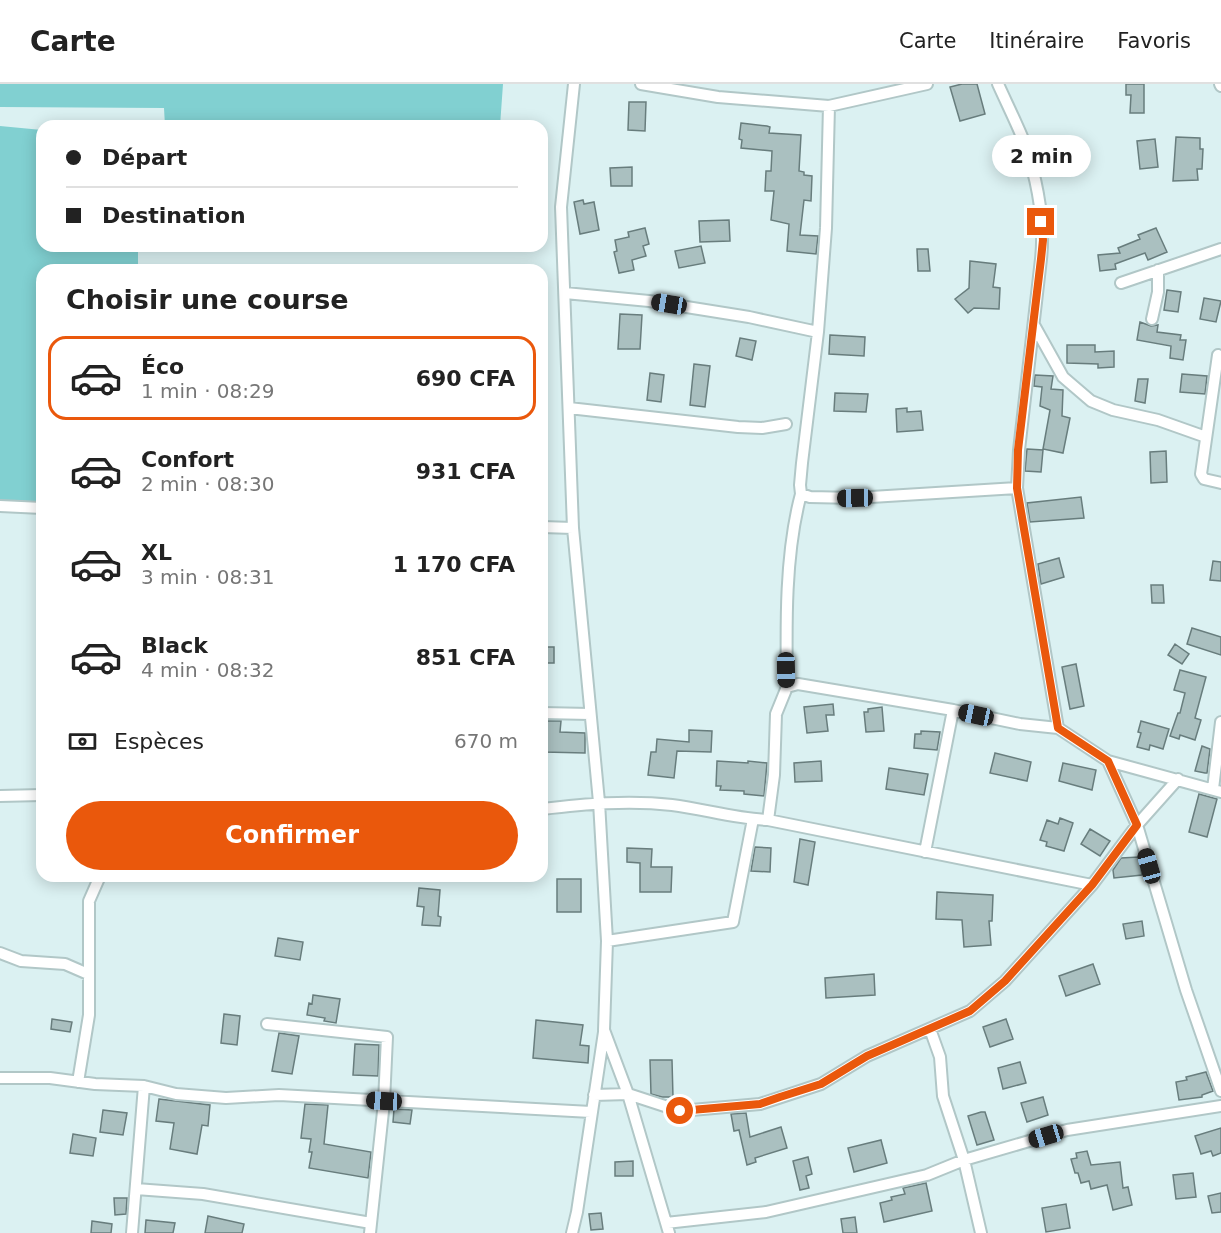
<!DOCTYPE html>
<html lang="fr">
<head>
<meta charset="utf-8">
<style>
  body { margin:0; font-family:"DejaVu Sans",sans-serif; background:#f6f6f6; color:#222; height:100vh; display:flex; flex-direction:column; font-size:22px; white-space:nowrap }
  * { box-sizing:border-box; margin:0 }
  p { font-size:20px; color:#767676 }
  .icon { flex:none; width:33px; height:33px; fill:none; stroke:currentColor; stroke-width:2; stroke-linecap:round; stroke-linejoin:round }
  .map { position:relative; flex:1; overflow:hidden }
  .drawer { position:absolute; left:36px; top:180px; width:512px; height:618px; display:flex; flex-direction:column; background:#fff; border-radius:18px; box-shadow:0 3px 15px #0003 }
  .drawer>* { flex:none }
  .hud { position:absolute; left:36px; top:36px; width:512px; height:132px; border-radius:18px; box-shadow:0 3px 15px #0003; display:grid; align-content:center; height:132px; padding:0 30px; background:#fff }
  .end { position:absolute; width:27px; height:27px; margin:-14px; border:8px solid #ea580c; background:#fff; box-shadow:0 0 0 3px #fff }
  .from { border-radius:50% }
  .bubble { position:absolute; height:42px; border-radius:21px; background:#fff; box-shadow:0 3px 15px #0003; font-size:20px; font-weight:600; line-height:42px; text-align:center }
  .car { position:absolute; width:18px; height:36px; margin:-18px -9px; border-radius:8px; box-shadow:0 0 4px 2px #0007; background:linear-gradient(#222 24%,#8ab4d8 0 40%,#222 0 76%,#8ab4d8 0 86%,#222 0) }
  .hud b { display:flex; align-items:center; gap:21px; height:57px; font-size:22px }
  .hud b+b { border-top:2px solid #e0e0e0 }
  .hud i { width:15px; height:15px; background:#222 }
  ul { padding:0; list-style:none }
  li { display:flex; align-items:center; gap:18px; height:84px; margin:0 12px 9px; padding:0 18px; border:3px solid transparent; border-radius:18px }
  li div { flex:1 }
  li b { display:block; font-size:22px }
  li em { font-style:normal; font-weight:600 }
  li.selected { border-color:#ea580c }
  li>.icon { width:54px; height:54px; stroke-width:1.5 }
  h2 { padding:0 30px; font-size:27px; line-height:72px }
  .pay { display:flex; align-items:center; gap:15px; height:66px; padding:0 30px; font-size:22px }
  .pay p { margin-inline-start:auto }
  .button { display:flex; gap:12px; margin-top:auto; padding:12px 30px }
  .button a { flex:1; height:69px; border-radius:36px; background:#ea580c; color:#fff; font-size:24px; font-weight:600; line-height:69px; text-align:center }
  header { display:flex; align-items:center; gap:36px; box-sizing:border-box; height:84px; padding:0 30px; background:#fff; border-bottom:2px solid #e0e0e0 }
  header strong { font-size:28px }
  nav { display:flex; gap:33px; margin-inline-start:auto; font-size:21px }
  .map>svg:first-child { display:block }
</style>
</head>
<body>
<header>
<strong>Carte</strong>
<nav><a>Carte</a><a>Itinéraire</a><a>Favoris</a></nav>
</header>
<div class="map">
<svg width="1221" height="1149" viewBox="0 0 1221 1149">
  <rect width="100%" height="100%" fill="#dbf1f2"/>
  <path fill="#81d0d1" d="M0 0H503L500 42H165L164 24 0 23Z
    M0 42 42 46V162H138V186H42V419L0 417Z"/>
  <path fill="#aac0c0" stroke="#687d7d" stroke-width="1.5" d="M962 0H977L985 30 960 37 950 3Z
    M1126 0H1144V29H1130L1131 11H1126Z
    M629 18H646L645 47 628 46Z
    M741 39 767 42 770 43 769 49 801 51 799 87 804 88V91L812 92 811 117 804 116 800 151 818 152 816 170 787 167 789 140 771 136 774 107H765L766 87H771L772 67 741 64 742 56 739 55Z
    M1176 53 1200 54V65H1203L1202 85H1197L1198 96 1173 97Z
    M1155 55 1158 83 1140 85 1137 57Z
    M632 83V102H611L610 84Z
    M583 116 584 120 594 118 599 146 580 150 574 118Z
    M729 136 730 157 700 158 699 137Z
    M645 144 649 160 643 162 646 172 632 176 634 186 619 189 614 168 617 167 615 156 629 153 628 148Z
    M1156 144 1167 168 1148 176 1145 169 1115 180 1116 185 1100 187 1098 171 1120 169 1118 164 1140 155 1138 151Z
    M701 162 705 179 679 184 675 167Z
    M917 165H928L930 187H918Z
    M970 177 996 180 993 203 1000 204 999 225 974 224 968 229 955 215 969 204Z
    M1167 206 1181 208 1178 228 1164 226Z
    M1204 214 1221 217 1216 238 1200 235Z
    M620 230 642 231 640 265H618Z
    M1140 238 1151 242 1158 241 1157 248 1181 251 1180 256H1186L1183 276 1170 274 1171 262 1137 256Z
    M830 251 865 253 864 272 829 270Z
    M740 254 756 257 752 276 736 272Z
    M1067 261H1095V268L1114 267V283L1098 284V280L1067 279Z
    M694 280 710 282 705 323 690 321Z
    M650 289 664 291 661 318 647 316Z
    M1182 290 1207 292 1205 310 1180 308Z
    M1035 291 1053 292 1051 305 1063 306 1062 332 1070 334 1063 369 1043 365 1050 326 1040 322 1042 303 1034 302Z
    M1138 295H1148L1145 319 1135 317Z
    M835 309 868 310 866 328 834 327Z
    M907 324V328L921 327 923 346 897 348 896 325Z
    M1027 365 1043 366 1041 388 1025 387Z
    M1166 367 1167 398 1151 399 1150 368Z
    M1081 413 1084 434 1030 438 1027 419Z
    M1059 474 1064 493 1041 500 1038 480Z
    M1213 477 1221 478V497L1210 496Z
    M1151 501H1163L1164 519H1152Z
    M1192 544 1221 553V571L1187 560Z
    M1175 560 1189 570 1182 580 1168 571Z
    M542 563H554V579H542Z
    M1076 580 1084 622 1070 625 1062 583Z
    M1180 586 1206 593 1195 634 1201 636 1195 656 1180 651 1179 655 1170 652 1178 629H1180L1185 609 1174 606Z
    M833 620 834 631H826L828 647 807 649 804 623Z
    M882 623 884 647 866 648 864 628H868V625Z
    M543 637H561L560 648 585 649V669L544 668 545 644 542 643Z
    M1141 637 1169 645 1163 665 1150 661 1149 666 1137 663 1141 649 1138 648Z
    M689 646 712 647 711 668 677 667 674 694 648 691 651 668H656L657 655 689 658Z
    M921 647 940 648 937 666 914 664 915 650H921Z
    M1202 662 1210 665 1207 689H1205L1195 687Z
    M995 669 1031 678 1027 697 990 689Z
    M717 677 748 679V677L767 679 764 712 744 710V707L720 706 721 702H716Z
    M821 677 822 697 795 698 794 679Z
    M1063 679 1096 686 1092 706 1059 697Z
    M889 684 928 690 924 711 886 705Z
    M1199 710 1217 715 1207 753 1189 748Z
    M1060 734 1073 739 1064 767 1046 762 1047 758 1040 756 1047 736 1058 740Z
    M1090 745 1110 757 1100 772 1081 760Z
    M800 755 815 758 808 801 794 798Z
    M755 763 771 764 770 788 751 787Z
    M627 764 652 765 651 783H672L671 808H640V779L627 778Z
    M1139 773 1142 791 1114 794 1113 786 1121 774Z
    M557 795H581V828H557Z
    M419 804 440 806 438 832 441 833 440 842 422 841 424 823 417 822Z
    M937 808 993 811 992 837H989L991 861 964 863 962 836 936 835Z
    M1142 837 1144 852 1126 855 1123 840Z
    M278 854 303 858 300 876 275 872Z
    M1093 880 1100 900 1066 912 1059 892Z
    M874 890 875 911 826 914 825 894Z
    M313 911 340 915 336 939 324 937 325 934 307 931 309 919 312 920Z
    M224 930 240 932 237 961 221 959Z
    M52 935 72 938 70 948 51 945Z
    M1006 935 1013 955 990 963 983 943Z
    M536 936 583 941 580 961 589 962 588 979 533 974Z
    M279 949 299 952 292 990 272 987Z
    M355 960 379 961 378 992 353 991Z
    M650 976H672L673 1013H662L651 1010Z
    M1020 978 1026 999 1003 1005 998 984Z
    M1206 988 1213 1007 1202 1011V1013L1179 1016 1176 998 1187 996 1186 993Z
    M1043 1013 1048 1031 1027 1038 1021 1019Z
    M159 1015 210 1021 208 1042 202 1041 197 1070 170 1065 174 1039 156 1037Z
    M305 1020 328 1021 324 1060 371 1068 368 1094 309 1084 312 1068H309L311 1055 301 1054Z
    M394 1025 412 1026 410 1040 393 1038Z
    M103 1026 127 1029 123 1051 100 1048Z
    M981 1028H985L994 1056 977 1061 968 1032Z
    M746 1029 750 1053 781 1043 787 1064 755 1074 756 1078 747 1081 739 1046 734 1047 731 1030Z
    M1221 1044V1069L1213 1072 1211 1067 1201 1070 1195 1052Z
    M73 1050 96 1054 93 1072 70 1069Z
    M881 1056 887 1079 854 1088 848 1064Z
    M1087 1067 1091 1081 1120 1078 1123 1104 1128 1103 1132 1121 1113 1126 1107 1101 1091 1105 1089 1097 1081 1099 1078 1089H1075L1071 1075 1077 1074 1076 1069Z
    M808 1073 812 1090 806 1092 809 1104 800 1106 793 1077Z
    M633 1077V1092H615V1078Z
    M1193 1089 1196 1113 1176 1115 1173 1091Z
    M926 1099 932 1127 884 1138 880 1119 892 1116 891 1113 905 1110 903 1104Z
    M1221 1109V1128L1212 1129 1208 1112Z
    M114 1114H127L126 1130 115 1131Z
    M1066 1120 1070 1144 1046 1148 1042 1124Z
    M601 1129 603 1145 591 1146 589 1130Z
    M208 1132 244 1140 242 1149H205Z
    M855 1133 857 1149H843L841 1135Z
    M146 1136 175 1139 173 1149H145Z
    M92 1137 112 1140 111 1149H91Z"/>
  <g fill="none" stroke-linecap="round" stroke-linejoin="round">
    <defs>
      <path id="street" d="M574 0 561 123 573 444 599 718 607 857 604 946 628 1010 669 1149
        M641 0 718 13 829 22 927 0
        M998 0C1007 20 1017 40 1025 60 1037 96 1045 138 1041 175L1019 366 1017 404 1058 644
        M1220 0 1221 2
        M829 22 826 144 818 248 802 379 800 401 801 410 810 413 855 414 1017 404
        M1121 199 1221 165
        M565 209 649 217 749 233 818 248
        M1152 235 1158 208V186
        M1034 241 1063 293 1091 317 1113 326 1158 336 1206 353
        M1218 271 1201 390 1204 395 1221 399
        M569 324 738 343 762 344 786 340
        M0 422 42 424
        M542 443 573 444
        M787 603C786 541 785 469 801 410
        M953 626 1020 640 1058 644 1108 677 1221 708
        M542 629 590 630
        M1108 677 1137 741 1186 906 1221 1007
        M1213 705 1221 638
        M0 712 42 711
        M542 725C585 720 628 716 672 721 704 725 736 735 768 736L1092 801
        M768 736 774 691 776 630 787 603 798 600 953 626 925 768
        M607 857 733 838 753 735
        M0 869 21 877 65 880 88 890
        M267 940 387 953 384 1018 370 1149
        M930 945 940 973 943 1012 964 1076 981 1149
        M0 994H50L95 1000 144 1002 176 1010 226 1014 279 1011 591 1028
        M78 998 89 931V817L100 792
        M594 1011 628 1010 680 1027 760 1020 821 1000 867 972 970 927 1005 897 1092 801 1137 741 1178 695
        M136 1105 203 1110 371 1139
        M666 1139 766 1128 927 1091 964 1076 1067 1046 1221 1022
        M132 1149 144 1002
        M572 1149 577 1128 604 948"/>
    </defs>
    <use href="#street" stroke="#b1c7c7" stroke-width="14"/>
    <use href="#street" stroke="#fff" stroke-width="10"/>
  </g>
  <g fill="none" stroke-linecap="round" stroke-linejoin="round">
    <path stroke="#ea580c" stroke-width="8" d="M680 1027 760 1020 780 1013 821 1000 867 972 970 927 1005 897 1092 801 1137 741 1108 677 1058 644 1017 404 1018 366 1041 175 1043 156 1041 138"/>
  </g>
</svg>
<i class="end from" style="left:680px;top:1027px"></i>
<i class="end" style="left:1041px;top:138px"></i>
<div class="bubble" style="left:992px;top:51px;width:99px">2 min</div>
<i class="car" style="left:669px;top:220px;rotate:279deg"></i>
<i class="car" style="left:855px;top:414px;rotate:269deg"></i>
<i class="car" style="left:786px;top:586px;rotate:179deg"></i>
<i class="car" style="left:976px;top:631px;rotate:282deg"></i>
<i class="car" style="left:1149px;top:782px;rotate:344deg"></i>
<i class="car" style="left:384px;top:1017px;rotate:273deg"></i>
<i class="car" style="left:1046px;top:1052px;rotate:253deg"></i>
<div class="hud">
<b><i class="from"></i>Départ</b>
<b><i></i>Destination</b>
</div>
<section class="drawer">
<h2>Choisir une course</h2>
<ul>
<li class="selected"><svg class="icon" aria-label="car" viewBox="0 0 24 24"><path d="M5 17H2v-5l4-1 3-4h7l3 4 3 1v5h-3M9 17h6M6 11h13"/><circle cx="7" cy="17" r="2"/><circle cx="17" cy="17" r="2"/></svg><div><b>Éco</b><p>1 min · 08:29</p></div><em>690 CFA</em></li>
<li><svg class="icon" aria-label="car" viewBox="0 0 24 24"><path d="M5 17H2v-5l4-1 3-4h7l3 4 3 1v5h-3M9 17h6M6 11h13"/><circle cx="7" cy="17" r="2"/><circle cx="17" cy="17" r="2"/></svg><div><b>Confort</b><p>2 min · 08:30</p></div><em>931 CFA</em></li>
<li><svg class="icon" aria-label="car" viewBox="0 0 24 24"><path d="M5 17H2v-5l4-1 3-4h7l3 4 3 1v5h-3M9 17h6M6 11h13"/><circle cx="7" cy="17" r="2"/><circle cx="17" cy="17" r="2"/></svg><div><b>XL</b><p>3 min · 08:31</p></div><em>1 170 CFA</em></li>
<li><svg class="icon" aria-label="car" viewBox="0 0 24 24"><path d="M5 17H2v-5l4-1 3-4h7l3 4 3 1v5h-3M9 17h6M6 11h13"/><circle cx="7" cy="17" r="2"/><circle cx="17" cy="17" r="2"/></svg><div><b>Black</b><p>4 min · 08:32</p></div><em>851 CFA</em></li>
</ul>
<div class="pay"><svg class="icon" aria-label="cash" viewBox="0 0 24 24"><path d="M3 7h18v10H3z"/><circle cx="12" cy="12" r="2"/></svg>Espèces<p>670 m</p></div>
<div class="button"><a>Confirmer</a></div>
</section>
</div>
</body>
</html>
